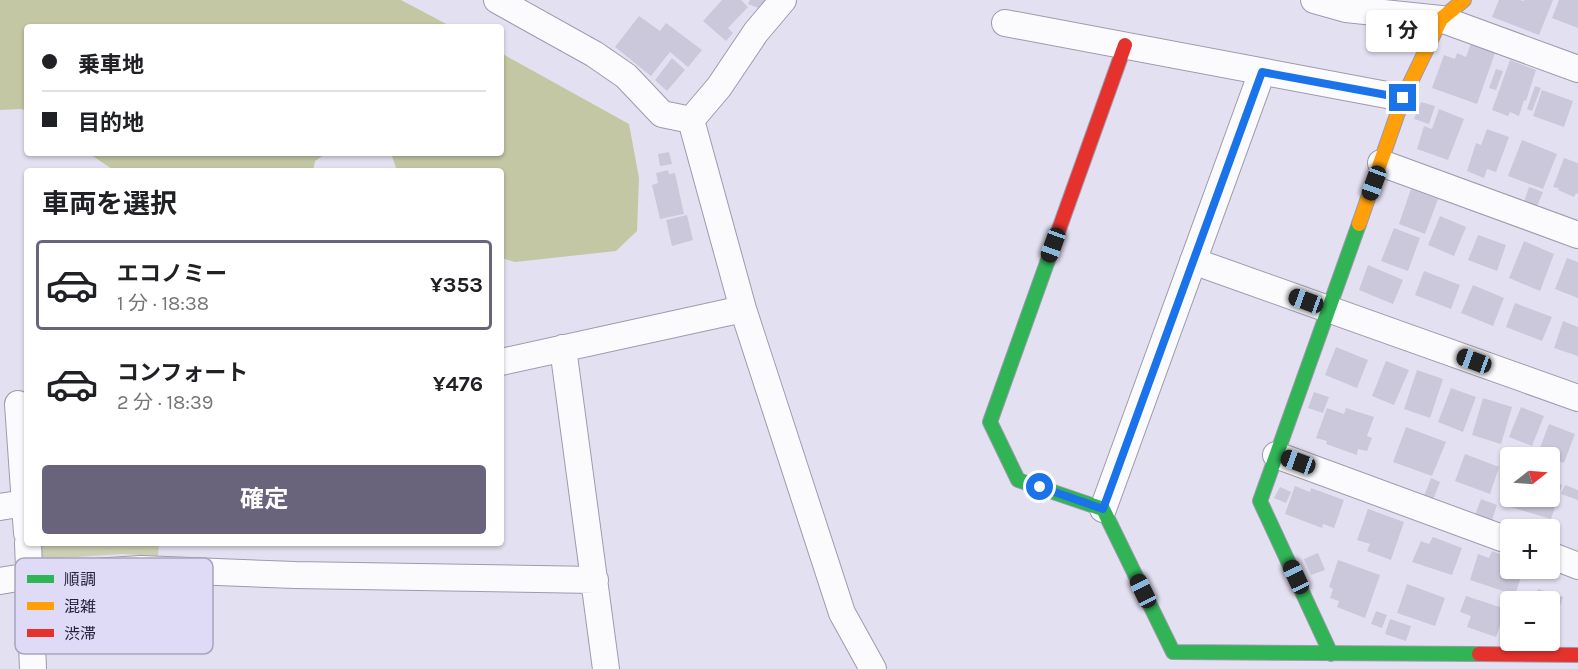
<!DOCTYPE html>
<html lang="ja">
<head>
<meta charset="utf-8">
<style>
  body { margin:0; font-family:Karla,"Noto Sans JP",sans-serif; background:#f2f2f2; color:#202124; height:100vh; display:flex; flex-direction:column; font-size:22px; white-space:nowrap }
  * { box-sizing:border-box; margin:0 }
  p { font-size:20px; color:#757577 }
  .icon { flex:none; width:33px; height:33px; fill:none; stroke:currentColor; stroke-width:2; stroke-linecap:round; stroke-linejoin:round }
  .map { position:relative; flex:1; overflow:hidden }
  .side { position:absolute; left:24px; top:168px; width:480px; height:378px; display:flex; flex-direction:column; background:#fff; border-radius:6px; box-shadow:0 2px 4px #0004 }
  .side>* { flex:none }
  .guide { position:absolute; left:24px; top:24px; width:480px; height:132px; border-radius:6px; box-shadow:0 2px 4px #0004; display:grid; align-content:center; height:132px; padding:0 18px; background:#fff }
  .needle { width:39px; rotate:73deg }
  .tools { position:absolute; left:1500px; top:447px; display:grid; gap:12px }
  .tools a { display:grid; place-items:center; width:60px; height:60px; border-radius:6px; background:#fff; box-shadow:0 2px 4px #0004; font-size:30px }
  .end { position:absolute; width:27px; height:27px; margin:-14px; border:8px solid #1a73e8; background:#fff; box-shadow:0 0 0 3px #fff }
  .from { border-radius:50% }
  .bubble { position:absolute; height:42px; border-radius:6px; background:#fff; box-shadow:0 2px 4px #0004; font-size:20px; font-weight:700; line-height:42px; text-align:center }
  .car { position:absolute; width:18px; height:36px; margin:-18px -9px; border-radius:8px; box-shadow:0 0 4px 2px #0007; background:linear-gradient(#222 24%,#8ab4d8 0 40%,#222 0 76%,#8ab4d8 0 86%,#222 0) }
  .guide b { display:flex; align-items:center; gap:21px; height:57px; font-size:22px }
  .guide b+b { border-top:2px solid #e0e0e0 }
  .guide i { width:15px; height:15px; background:#202124 }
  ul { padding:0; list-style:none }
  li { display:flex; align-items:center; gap:18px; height:90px; margin:0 12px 9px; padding:0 6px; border:3px solid transparent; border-radius:6px }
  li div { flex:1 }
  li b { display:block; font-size:22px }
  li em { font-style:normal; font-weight:700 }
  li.on { border-color:#69647b }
  li>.icon { width:54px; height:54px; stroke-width:1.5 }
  h2 { padding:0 18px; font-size:27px; line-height:72px }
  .cta { display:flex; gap:12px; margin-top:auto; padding:12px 18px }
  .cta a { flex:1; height:69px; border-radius:6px; background:#69647b; color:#fff; font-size:24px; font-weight:700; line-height:69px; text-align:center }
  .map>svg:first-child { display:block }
</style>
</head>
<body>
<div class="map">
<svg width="1578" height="669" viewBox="0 0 1578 669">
  <rect width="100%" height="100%" fill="#e3e1f1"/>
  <path fill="#cccfb2" d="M37 543H159L158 556 122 554 45 559 37 552Z"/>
  <path fill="#c4c7a4" d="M0 0H401L452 27H27V112L22 109 0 110Z
    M501 53 629 124 639 178 637 231 616 251 515 262 501 258V171H397L392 156 388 153H501Z
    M88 153H327L315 161 313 171H115Z"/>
  <path fill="#cac8da" d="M722 0H741L748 7 728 28 733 33 726 41 703 21Z
    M750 0H765L761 9 748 4Z
    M1499 0H1520L1524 1V0H1553L1539 35 1492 17Z
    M1559 0H1578V28L1552 18Z
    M639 16 660 31 666 23 702 50 688 67 670 52 651 76 615 47Z
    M1471 43 1495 53 1477 104 1432 88 1444 55 1455 59 1457 53 1466 57Z
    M672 58 685 70 667 91 655 80Z
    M1510 60 1536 70 1526 101 1524 100 1519 116 1510 112 1508 116 1492 110Z
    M1496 69 1503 71 1496 90 1489 88Z
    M1535 86 1541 88 1532 111 1527 109Z
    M1542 90 1573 101 1564 127 1533 116Z
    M1421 102 1435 106 1429 124 1414 119Z
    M1439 109 1464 119 1448 160 1417 149 1424 126 1432 129Z
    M1487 129 1509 137 1496 172 1487 169 1484 178 1467 171 1476 143 1481 145Z
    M1522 140 1557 154 1543 189 1508 176Z
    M669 152 672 164 660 166 658 154Z
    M1564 158 1578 163V194L1576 193 1574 197 1558 190 1559 188 1553 187Z
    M668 170 669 174 675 173 684 214 660 219 652 185 658 183 656 173Z
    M1529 187 1543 192 1537 206 1524 202Z
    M1411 189 1438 199 1425 234 1399 224Z
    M687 215 693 240 672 246 666 220Z
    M1440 216 1466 227 1454 256 1428 245Z
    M1394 228 1420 238 1408 271 1381 261Z
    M1478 235 1506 245 1497 271 1468 260Z
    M1524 241 1554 254 1540 291 1509 278Z
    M1567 258 1578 262V298L1555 289Z
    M1368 265 1403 280 1393 304 1359 290Z
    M1424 271 1460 285 1451 309 1415 295Z
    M1473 285 1504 298 1493 326 1461 313Z
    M1515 303 1552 317 1542 341 1506 327Z
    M1563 321 1578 327V356L1554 348Z
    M1336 347 1368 360 1357 388 1325 375Z
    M1386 361 1409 370 1394 405 1372 396Z
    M1417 370 1443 379 1430 418 1404 409Z
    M1451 388 1476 397 1463 432 1438 422Z
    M1314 392 1329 397 1323 413 1308 408Z
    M1483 398 1512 407 1501 444 1472 435Z
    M1521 407 1544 416 1532 446 1509 437Z
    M1327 408 1344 414 1346 408 1374 417 1367 436 1372 438 1367 451 1358 449 1357 455 1326 444 1327 441 1316 438Z
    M1549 424 1575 434 1564 463 1538 453Z
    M1406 427 1446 442 1432 476 1393 462Z
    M1465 454 1499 467 1490 494 1455 481Z
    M1431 478 1440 482 1433 500 1424 496Z
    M1550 481 1562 485 1551 519 1511 507 1514 496H1550Z
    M1565 485 1578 490V500L1561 494Z
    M1295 486 1310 492 1311 488 1344 500 1334 528 1323 524 1322 528 1285 514Z
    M1280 487 1291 492 1286 503 1274 498Z
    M1481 499 1497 505 1492 520 1475 515Z
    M1368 509 1404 522 1391 560 1367 551 1370 544 1357 540Z
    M1530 519 1536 521 1533 530H1526Z
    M1433 537 1462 548 1452 575 1412 562 1421 541 1429 544Z
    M1492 551 1510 558V568H1524L1515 595 1470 580 1478 554 1489 558Z
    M1318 553 1325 570 1311 575 1304 559Z
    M1338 560 1380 575 1365 618 1337 607 1339 601 1330 598 1333 589 1329 587Z
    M1407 584 1445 598 1435 626 1397 613Z
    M1538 589 1563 597 1550 635V602H1534Z
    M1466 596 1506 609 1496 637 1467 627 1471 616 1460 612Z
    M1376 611 1387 615 1382 628 1371 624Z
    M1390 619 1411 626 1406 641 1385 634Z"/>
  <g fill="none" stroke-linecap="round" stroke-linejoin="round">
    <defs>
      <path id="street" d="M497 0 594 54 626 76 662 114 691 120
        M1314 0 1346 9 1441 19 1578 69
        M1005 23 1403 98
        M691 120 743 309 842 613 873 669
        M691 120 719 87 756 32 783 0
        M1381 163 1578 235
        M1193 261 1578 398
        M563 348 606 669
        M501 362 743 309
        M18 404 27 533
        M1276 455 1510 541
        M0 507 25 503
        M1103 509 1262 72
        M28 543 33 669
        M1550 555 1578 566
        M0 581 30 576 141 569 295 575 595 580"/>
      <path id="fast" d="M1058 232 990 422 1018 480 1103 509 1173 652 1479 654
        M1331 654 1260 501 1359 224"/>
      <path id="slow" d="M1359 224 1403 98 1441 19 1464 0"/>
      <path id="jam" d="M1058 232 1125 45
        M1479 654 1578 655"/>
    </defs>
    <use href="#street" stroke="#9d9aad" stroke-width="28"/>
    <use href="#fast" stroke="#9d9aad" stroke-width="16"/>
    <use href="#slow" stroke="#9d9aad" stroke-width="16"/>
    <use href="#jam" stroke="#9d9aad" stroke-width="16"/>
    <use href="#street" stroke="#fbfafd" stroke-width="26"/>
    <use href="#fast" stroke="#30b455" stroke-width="14"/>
    <use href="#slow" stroke="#ff9f0a" stroke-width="14"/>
    <use href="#jam" stroke="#e5322d" stroke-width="14"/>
  </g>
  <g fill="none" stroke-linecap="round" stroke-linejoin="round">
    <path stroke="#1a73e8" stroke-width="8" d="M1040 487 1103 509 1262 72 1403 98"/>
  </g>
  <rect x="15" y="558" width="198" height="96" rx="9" fill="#dfdbf7" stroke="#a8a3bf" stroke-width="1.5"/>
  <rect x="27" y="575" width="27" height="8" fill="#30b455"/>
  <rect x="27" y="602" width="27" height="8" fill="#ff9f0a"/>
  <rect x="27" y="629" width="27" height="8" fill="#e5322d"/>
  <g font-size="16" fill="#27213c">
    <text x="64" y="585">順調</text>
    <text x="64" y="612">混雑</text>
    <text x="64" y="639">渋滞</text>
  </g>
</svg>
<div class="tools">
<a><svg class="needle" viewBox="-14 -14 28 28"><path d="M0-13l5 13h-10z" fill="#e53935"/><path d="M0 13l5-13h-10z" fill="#757577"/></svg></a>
<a>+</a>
<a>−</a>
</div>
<i class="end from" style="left:1040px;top:487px"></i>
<i class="end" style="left:1403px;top:98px"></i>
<div class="bubble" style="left:1366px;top:10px;width:72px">1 分</div>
<i class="car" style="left:1374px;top:183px;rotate:200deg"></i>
<i class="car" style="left:1053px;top:245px;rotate:200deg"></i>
<i class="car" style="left:1306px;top:301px;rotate:290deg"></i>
<i class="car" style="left:1474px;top:361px;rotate:290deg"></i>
<i class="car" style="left:1298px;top:462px;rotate:290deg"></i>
<i class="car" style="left:1296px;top:577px;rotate:335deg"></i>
<i class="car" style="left:1143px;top:591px;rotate:334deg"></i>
<div class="guide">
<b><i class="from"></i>乗車地</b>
<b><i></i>目的地</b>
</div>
<section class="side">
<h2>車両を選択</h2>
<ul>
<li class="on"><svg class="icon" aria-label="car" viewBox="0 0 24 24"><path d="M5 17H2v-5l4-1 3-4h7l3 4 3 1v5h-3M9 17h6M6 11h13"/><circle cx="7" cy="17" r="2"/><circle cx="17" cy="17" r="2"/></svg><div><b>エコノミー</b><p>1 分 · 18:38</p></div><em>¥353</em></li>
<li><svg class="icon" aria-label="car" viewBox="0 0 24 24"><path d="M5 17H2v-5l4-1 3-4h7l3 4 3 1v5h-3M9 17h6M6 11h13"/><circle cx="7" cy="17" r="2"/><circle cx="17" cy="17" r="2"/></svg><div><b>コンフォート</b><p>2 分 · 18:39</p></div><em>¥476</em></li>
</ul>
<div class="cta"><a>確定</a></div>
</section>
</div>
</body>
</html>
